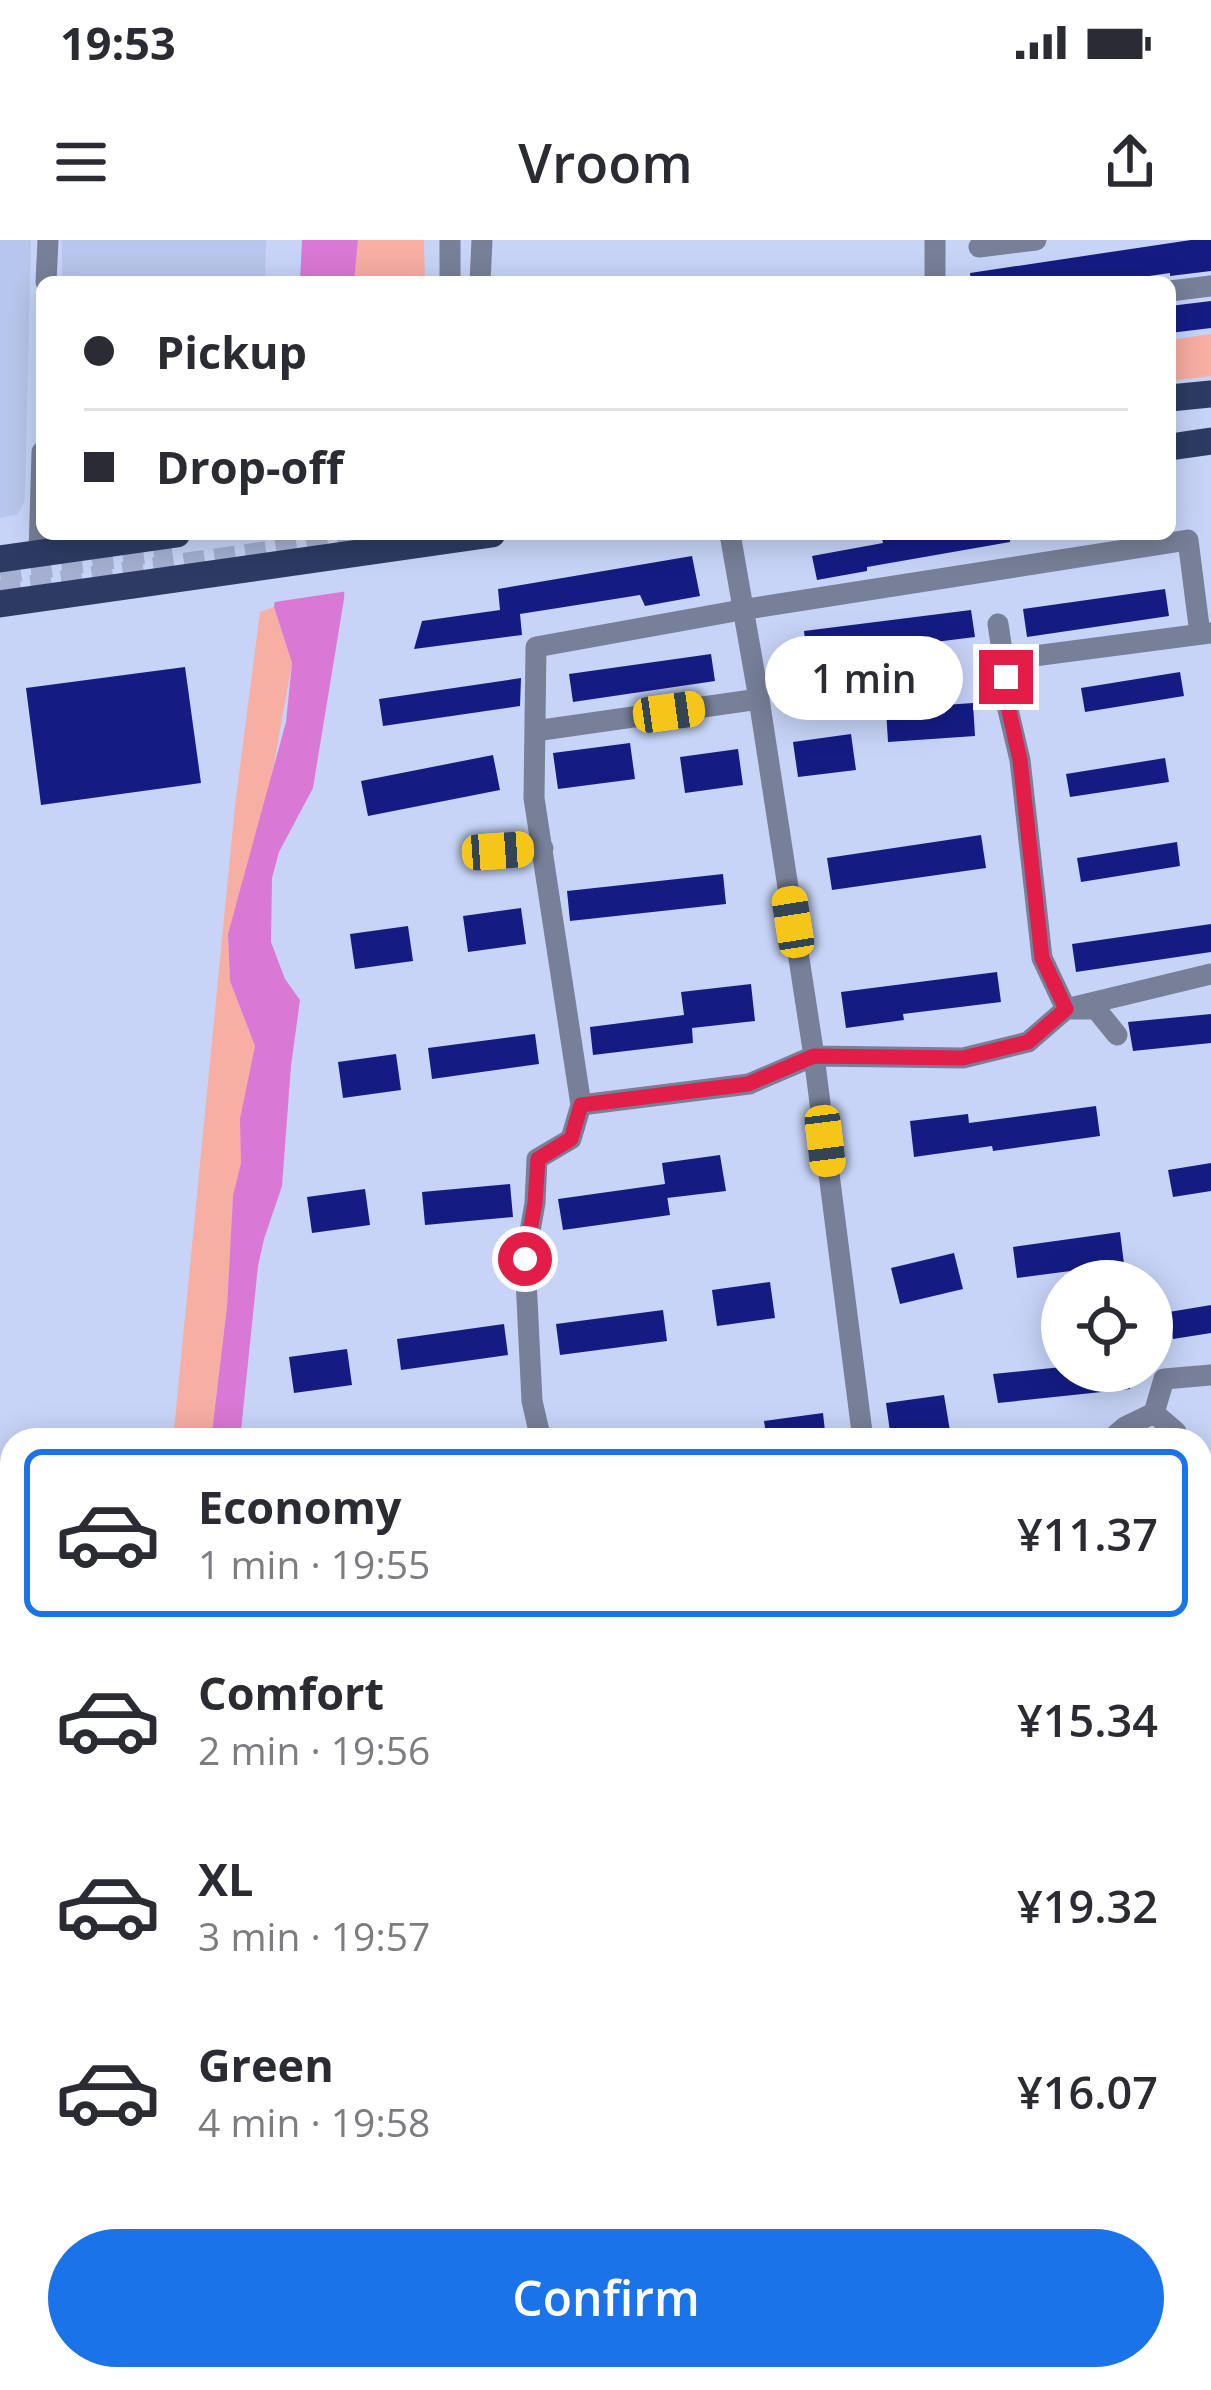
<!DOCTYPE html>
<html lang="en">
<head>
<meta charset="utf-8">
<style>
  body { margin:0; font-family:"Open Sans",sans-serif; background:#f2f2f3; color:#2b2b33; height:100vh; display:flex; flex-direction:column; font-size:45px; white-space:nowrap }
  * { box-sizing:border-box; margin:0 }
  p { font-size:39px; color:#7c7c81 }
  .icon { flex:none; width:66px; height:66px; fill:none; stroke:currentColor; stroke-width:2; stroke-linecap:round; stroke-linejoin:round }
  .map { position:relative; flex:1; overflow:hidden }
  .side { position:absolute; left:0px; top:1188px; width:1212px; height:963px; display:flex; flex-direction:column; background:#fff; border-radius:36px 36px 0 0; box-shadow:0 6px 30px #0003 }
  .side>* { flex:none }
  .guide { position:absolute; left:36px; top:36px; width:1140px; height:264px; border-radius:18px; box-shadow:0 6px 30px #0003; display:grid; align-content:center; height:264px; padding:0 48px; background:#fff }
  .buttons { position:absolute; left:1041px; top:1020px; display:grid; gap:24px }
  .buttons a { display:grid; place-items:center; width:132px; height:132px; border-radius:50%; background:#fff; box-shadow:0 6px 30px #0003; font-size:60px }
  .end { position:absolute; width:54px; height:54px; margin:-27px; border:15px solid #e11d48; background:#fff; box-shadow:0 0 0 6px #fff }
  .from { border-radius:50% }
  .bubble { position:absolute; height:84px; border-radius:42px; background:#fff; box-shadow:0 6px 30px #0003; font-size:39px; font-weight:600; line-height:84px; text-align:center }
  .car { position:absolute; width:36px; height:72px; margin:-36px -18px; border-radius:15px; box-shadow:0 0 9px 3px #0007; background:linear-gradient(#f5c518 24%,#345 0 40%,#f5c518 0 76%,#345 0 86%,#f5c518 0) }
  .guide b { display:flex; align-items:center; gap:42px; height:114px; font-size:45px }
  .guide b+b { border-top:3px solid #e1e1e2 }
  .guide i { width:30px; height:30px; background:#2b2b33 }
  ul { padding:21px 0 0; list-style:none }
  li { display:flex; align-items:center; gap:36px; height:168px; margin:0 24px 18px; padding:0 24px; border:6px solid transparent; border-radius:18px }
  li div { flex:1 }
  li b { display:block; font-size:45px }
  li em { font-style:normal; font-weight:600 }
  li.current { border-color:#1a73e8 }
  li>.icon { width:108px; height:108px; stroke-width:1.5 }
  .cta { display:flex; gap:24px; margin-top:auto; padding:24px 48px }
  .cta a { flex:1; height:138px; border-radius:72px; background:#1a73e8; color:#fff; font-size:48px; font-weight:600; line-height:138px; text-align:center }
  .status { display:flex; justify-content:space-between; align-items:center; height:84px; padding:0 60px; background:#fff; direction:ltr }
  .status svg { height:33px; fill:currentColor }
  header { display:flex; justify-content:space-between; align-items:center; height:156px; padding:0 48px; background:#fff; font-size:54px; font-weight:600 }
  .map>svg:first-child { display:block }
</style>
</head>
<body>
<div class="status"><b>19:53</b><svg viewBox="0 0 49 12"><path d="M0 12V9h3v3zM5 12V6h3v6zM10 12V3h3v9zM15 12V0h3v12zM26 1h20v11H26zM47 4h2v5h-2z"/></svg></div>
<header><svg class="icon" aria-label="menu" viewBox="0 0 24 24"><path d="M4 6h16M4 12h16M4 18h16"/></svg>Vroom<svg class="icon" aria-label="share" viewBox="0 0 24 24"><path d="M12 15V3M7 8l5-5 5 5M5 13v7h14v-7"/></svg></header>
<div class="map">
<svg width="1211" height="2150" viewBox="0 0 1211 2150">
  <rect width="100%" height="100%" fill="#c7d4f8"/>
  <path fill="#b7c6ec" d="M0 0H31L25 260 18 274 0 278Z
    M62 0H266L265 42H62Z"/>
  <path fill="#f7aea3" d="M358 0H424L425 42H354Z
    M1211 94V136L1170 141V100Z
    M274 367 292 423 270 546 228 694 230 741 255 806 241 879V923L233 957 227 1067 211 1198V1200H173L235 566 260 372Z
    M12 1709V1817L0 1819V1710Z"/>
  <path fill="#da78d5" d="M302 0H358L354 42H300Z
    M283 294H347L344 359 313 548 279 612 272 638 271 702 285 739 300 760 291 826 282 946 264 999 258 1026 240 1200H211L227 1067 233 956 241 923 240 879 255 806 230 741 228 694 286 482 292 423 274 367Z
    M1211 1591V1668L1200 1670V1593Z
    M12 1817V1892L0 1894V1819Z"/>
  <path fill="#c7d4f8" d="M276 294H353L348 351 268 363Z"/>
  <path fill="#141c84" d="M1191 0H1211V31L1170 36V33L1107 42H971L970 33Z
    M1211 61V88L1170 93V66Z
    M881 294H1010V302L867 327V331L817 340 812 316 883 303Z
    M692 316 700 356 645 366 640 355 520 374 522 395 414 409 422 381 500 370 498 349Z
    M1165 349 1169 376 1027 397 1023 369Z
    M971 370 975 397 807 418 804 391Z
    M711 414 715 441 573 462 569 434Z
    M185 427 201 543 41 565 26 448Z
    M1180 432 1184 456 1085 472 1081 448Z
    M521 438 520 466 383 486 379 459Z
    M973 463 975 496 888 502 886 469Z
    M851 494 856 530 798 537 793 502Z
    M630 503 635 539 558 549 553 513Z
    M738 509 743 545 685 553 680 517Z
    M493 515 500 550 368 576 361 541Z
    M1165 518 1169 542 1070 557 1066 534Z
    M981 595 986 628 832 650 827 618Z
    M1177 602 1180 626 1081 642 1077 618Z
    M723 634 726 664 570 681 567 651Z
    M521 668 526 704 468 712 463 676Z
    M1211 684V712L1076 732 1072 704Z
    M408 686 413 721 355 729 350 694Z
    M997 732 1001 762 903 774 904 780 846 788 841 752Z
    M751 744 755 781 692 788 693 803 593 815 590 787 684 775 681 752Z
    M1211 774V803L1133 811 1128 782Z
    M535 794 539 824 432 839 428 808Z
    M396 814 401 850 343 858 338 822Z
    M1096 866 1100 896 993 911 992 906 914 917 910 881 968 874 969 883Z
    M720 915 726 951 667 958 666 949 670 975 563 990 558 959 665 944 662 923Z
    M1211 923V951L1173 957 1168 930Z
    M510 944 513 977 425 985 422 952Z
    M365 949 370 985 312 993 307 957Z
    M1120 992 1124 1024 1017 1038 1013 1007Z
    M954 1013 963 1049 900 1064 891 1028Z
    M770 1042 775 1078 717 1086 712 1050Z
    M1211 1065V1093L1173 1099 1169 1072Z
    M663 1070 667 1101 560 1115 556 1084Z
    M504 1084 508 1115 401 1130 397 1099Z
    M347 1109 352 1145 294 1153 289 1117Z
    M1062 1127V1131H1127L1130 1149 998 1163 993 1134Z
    M944 1155 950 1191 891 1199 886 1163Z
    M823 1173 826 1200H767L764 1181Z"/>
  <g fill="none" stroke-linecap="round" stroke-linejoin="round">
    <path stroke="#a4afd1" stroke-width="21" stroke-dasharray="21 10" stroke-linecap="butt" d="M0 334 172 310
      M0 350 389 294"/>
    <path stroke="#778098" stroke-width="21" d="M935 0V42
      M979 7 1036 0
      M46 42 48 0
      M450 42V0
      M480 42 482 0
      M1170 51 1211 46
      M730 294 759 459 814 816 863 1200
      M39 313 42 212
      M998 384 1006 437 1005 457 1020 520 1042 718 1066 769H1096L1117 795
      M1200 394 1188 300 741 370 536 407 534 558 581 865 749 844 814 816 963 818 1028 802 1066 769 1211 734
      M1004 420 1210 393
      M535 491 759 459
      M498 611 543 608
      M1154 1173 1176 1192 1177 1200
      M541 1200 532 1161 525 1019 535 963 537 919 571 899 581 865
      M1110 1200 1125 1187 1154 1173 1164 1139 1211 1135
      M1200 1359 1211 1357
      M1200 1469 1211 1467
      M0 1681 12 1679
      M1200 1693 1211 1690
      M1200 2083 1211 2081
      M990 2139 992 2150
      M824 2150 885 2139"/>
    <path stroke="#2d3b64" stroke-width="27" d="M1170 158 1211 154
      M1170 207 1211 201
      M0 319 177 294
      M0 364 492 294"/>
  </g>
  <g fill="none" stroke-linecap="round" stroke-linejoin="round">
    <path stroke="#e11d48" stroke-width="15" d="M525 1019 535 963 538 919 571 899 581 865 748 844 814 816 963 818 1028 802 1066 769 1042 718 1020 520 1006 457V437"/>
  </g>
</svg>
<div class="buttons">
<a><svg class="icon" aria-label="locate" viewBox="0 0 24 24"><circle cx="12" cy="12" r="6"/><path d="M12 2v4M12 18v4M2 12h4M18 12h4"/></svg></a>
</div>
<i class="end from" style="left:525px;top:1019px"></i>
<i class="end" style="left:1006px;top:437px"></i>
<div class="bubble" style="left:765px;top:396px;width:198px">1 min</div>
<i class="car" style="left:669px;top:472px;rotate:82deg"></i>
<i class="car" style="left:498px;top:611px;rotate:86deg"></i>
<i class="car" style="left:793px;top:682px;rotate:351deg"></i>
<i class="car" style="left:825px;top:901px;rotate:173deg"></i>
<div class="guide">
<b><i class="from"></i>Pickup</b>
<b><i></i>Drop-off</b>
</div>
<section class="side">
<ul>
<li class="current"><svg class="icon" aria-label="car" viewBox="0 0 24 24"><path d="M5 17H2v-5l4-1 3-4h7l3 4 3 1v5h-3M9 17h6M6 11h13"/><circle cx="7" cy="17" r="2"/><circle cx="17" cy="17" r="2"/></svg><div><b>Economy</b><p>1 min · 19:55</p></div><em>¥11.37</em></li>
<li><svg class="icon" aria-label="car" viewBox="0 0 24 24"><path d="M5 17H2v-5l4-1 3-4h7l3 4 3 1v5h-3M9 17h6M6 11h13"/><circle cx="7" cy="17" r="2"/><circle cx="17" cy="17" r="2"/></svg><div><b>Comfort</b><p>2 min · 19:56</p></div><em>¥15.34</em></li>
<li><svg class="icon" aria-label="car" viewBox="0 0 24 24"><path d="M5 17H2v-5l4-1 3-4h7l3 4 3 1v5h-3M9 17h6M6 11h13"/><circle cx="7" cy="17" r="2"/><circle cx="17" cy="17" r="2"/></svg><div><b>XL</b><p>3 min · 19:57</p></div><em>¥19.32</em></li>
<li><svg class="icon" aria-label="car" viewBox="0 0 24 24"><path d="M5 17H2v-5l4-1 3-4h7l3 4 3 1v5h-3M9 17h6M6 11h13"/><circle cx="7" cy="17" r="2"/><circle cx="17" cy="17" r="2"/></svg><div><b>Green</b><p>4 min · 19:58</p></div><em>¥16.07</em></li>
</ul>
<div class="cta"><a>Confirm</a></div>
</section>
</div>
</body>
</html>
